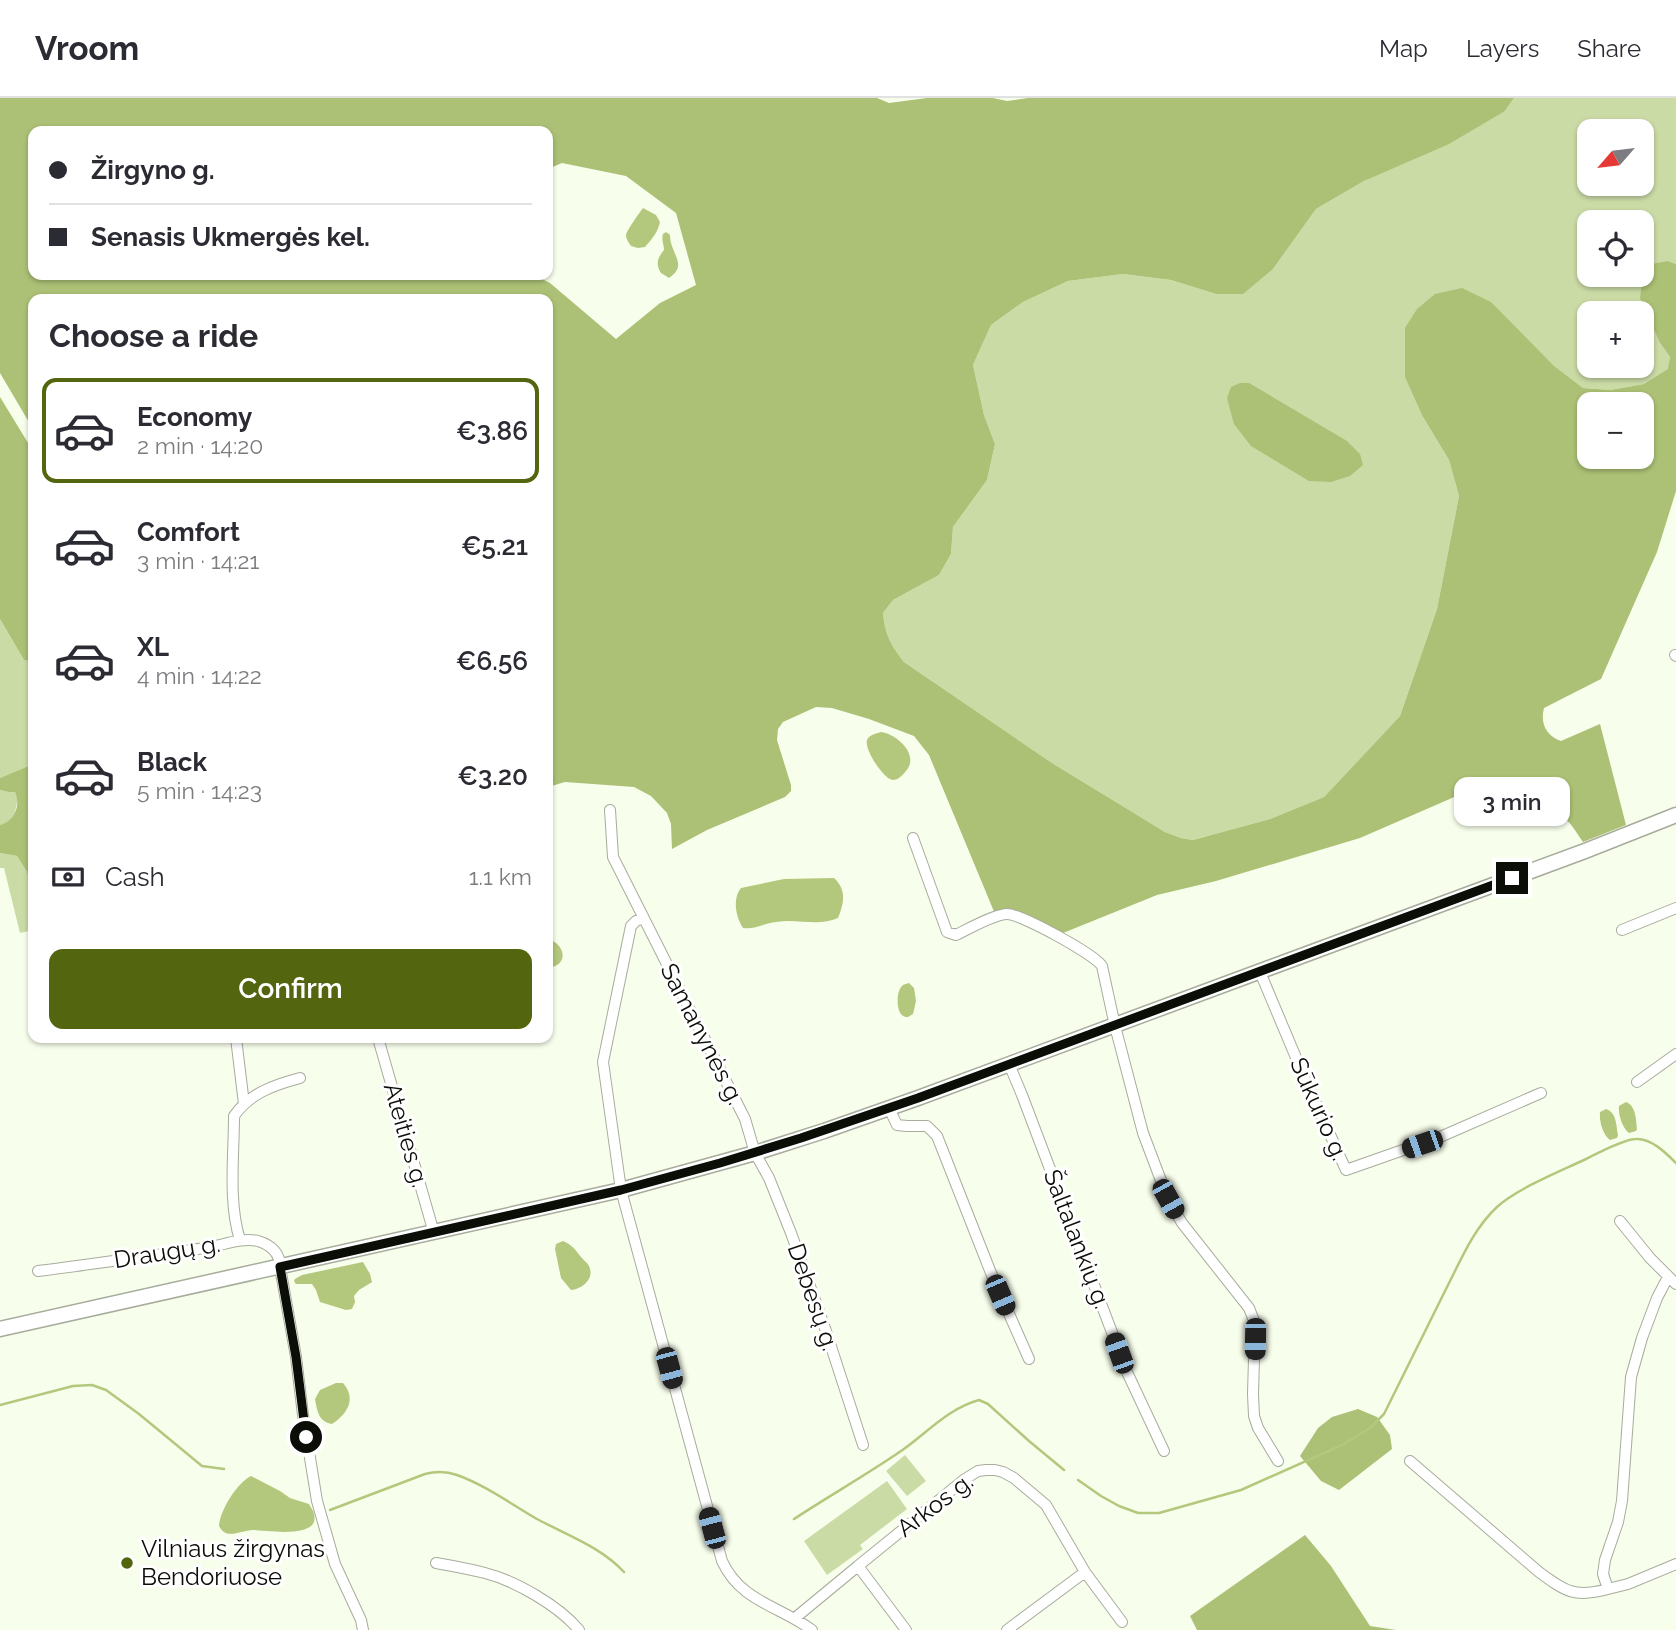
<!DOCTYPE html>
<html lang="en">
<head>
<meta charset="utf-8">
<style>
  body { margin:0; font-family:Raleway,sans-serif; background:#f2f2f3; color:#2b2b33; height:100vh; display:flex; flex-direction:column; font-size:26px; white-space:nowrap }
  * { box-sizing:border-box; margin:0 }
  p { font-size:23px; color:#7c7c81 }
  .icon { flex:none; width:38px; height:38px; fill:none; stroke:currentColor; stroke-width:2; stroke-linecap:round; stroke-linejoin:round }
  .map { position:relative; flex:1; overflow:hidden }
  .panel { position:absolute; left:28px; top:196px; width:525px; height:749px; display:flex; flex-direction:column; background:#fff; border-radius:14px; box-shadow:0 2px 5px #0004 }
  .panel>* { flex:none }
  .banner { position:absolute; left:28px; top:28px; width:525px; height:154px; border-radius:14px; box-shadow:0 2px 5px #0004; display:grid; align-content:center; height:154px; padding:0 21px; background:#fff }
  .needle { width:46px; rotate:242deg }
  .tools { position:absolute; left:1577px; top:21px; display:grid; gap:14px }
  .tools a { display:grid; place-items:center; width:77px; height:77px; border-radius:14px; background:#fff; box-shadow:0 2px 5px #0004; font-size:35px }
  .end { position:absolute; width:32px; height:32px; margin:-16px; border:9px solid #0b0d07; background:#fff; box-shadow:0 0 0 4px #fff }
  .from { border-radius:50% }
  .bubble { position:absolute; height:49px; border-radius:14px; background:#fff; box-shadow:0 2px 5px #0004; font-size:23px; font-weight:600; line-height:49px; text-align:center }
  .car { position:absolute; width:21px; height:42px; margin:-21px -10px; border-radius:9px; box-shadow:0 0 5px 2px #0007; background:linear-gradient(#222 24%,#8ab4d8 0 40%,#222 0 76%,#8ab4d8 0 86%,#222 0) }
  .banner b { display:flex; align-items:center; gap:24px; height:66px; font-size:26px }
  .banner b+b { border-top:2px solid #e1e1e2 }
  .banner i { width:18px; height:18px; background:#2b2b33 }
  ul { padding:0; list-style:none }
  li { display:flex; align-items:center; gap:21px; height:105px; margin:0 14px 10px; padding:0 7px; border:4px solid transparent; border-radius:14px }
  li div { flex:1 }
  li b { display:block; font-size:26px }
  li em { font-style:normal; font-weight:600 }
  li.active { border-color:#53650e }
  li>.icon { width:63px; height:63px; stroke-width:1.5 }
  h2 { padding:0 21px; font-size:32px; line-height:84px }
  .pay { display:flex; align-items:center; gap:18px; height:77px; padding:0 21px; font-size:26px }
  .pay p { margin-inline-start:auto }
  .cta { display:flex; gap:14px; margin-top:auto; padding:14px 21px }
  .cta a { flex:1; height:80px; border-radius:14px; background:#53650e; color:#fff; font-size:28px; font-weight:600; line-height:80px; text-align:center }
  header { display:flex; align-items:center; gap:42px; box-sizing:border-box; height:98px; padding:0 35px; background:#fff; border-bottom:2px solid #e1e1e2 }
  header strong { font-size:33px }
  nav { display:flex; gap:38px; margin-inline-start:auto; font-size:24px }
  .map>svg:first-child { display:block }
</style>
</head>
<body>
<header>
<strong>Vroom</strong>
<nav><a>Map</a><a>Layers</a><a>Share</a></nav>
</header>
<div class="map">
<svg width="1676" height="1532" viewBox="0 0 1676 1532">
  <rect width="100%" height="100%" fill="#f8feec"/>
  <path fill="#cbdba6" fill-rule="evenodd" d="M1514 0H1676V166L1668 163 1660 245 1670 259 1669 271 1644 286 1610 292 1583 290 1553 267 1423 319 1449 362 1459 398 1437 511 1400 618 1324 699 1270 721 1193 742 1181 740 1165 734 1052 665 904 564C891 547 885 537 883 515L893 502 939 477 951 456 953 429 987 382 995 346 984 317 973 267 991 227 1023 204 1068 183 1123 176 1171 182 1216 196 1273 171 1316 111 1364 83 1505 13ZM1589 33H1642V86H1589ZM1589 124H1642V177H1589ZM1589 215H1642V268H1589Z
    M0 521 24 562 33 564V666L0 680Z
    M0 692 8 694H15L18 700 14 719 5 726 0 727Z
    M0 755 17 758 27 774 33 804V832L20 835 4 770H0Z
    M905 1357 926 1383 907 1398 886 1373Z
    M887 1383 907 1411 860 1447 863 1451 827 1477 804 1443Z"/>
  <path fill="#acc175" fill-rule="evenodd" d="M0 0H877L889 5 927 0H993L1007 3 1028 0H1514L1505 13 1449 46 1364 83 1316 111 1273 171 1243 196H1216L1171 182 1123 176 1068 183 1023 204 991 227 973 267 984 317 995 346 987 382 953 429 951 456 939 477 893 502 883 515C885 537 891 547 904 564L1052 665 1165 734 1181 740 1193 742 1270 721 1324 699 1400 618 1437 511 1459 398 1449 362 1423 319 1405 279V230L1417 211 1435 196 1462 190 1491 204 1553 267 1583 290 1610 292 1644 286 1668 271 1670 259 1660 245 1640 200 1643 176 1652 166 1668 163 1676 166V393L1657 454 1601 581 1544 610C1540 625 1546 638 1561 643L1600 626 1626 727 1583 744C1572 729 1567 714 1546 717 1541 717 1534 720 1529 718 1515 711 1516 686 1498 680L1360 740 1216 783 1157 797 1063 835 1026 818 995 816 929 657 914 638 869 621 832 610 816 609 783 624 778 631 777 642 791 687V693L785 699 707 732 672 751 671 726 667 715 651 698 634 689 565 684 548 689V201H33V331L0 275ZM33 33H548V71L562 65 626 78 676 115 696 187 660 205 616 241 550 185 534 177H33ZM1589 306H1642V359H1589Z
    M1240 285H1249L1347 343 1360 356 1363 367 1350 378 1331 384 1309 383 1251 348 1234 326 1227 300 1231 289Z
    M0 299 33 353V564L24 562 0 521Z
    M33 666V804L27 774 17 758 0 755V727C15 723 21 707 15 694H8L0 692V680Z
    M1358 1311 1377 1319 1390 1337 1392 1351 1339 1392 1321 1383 1300 1358 1318 1330 1332 1319Z
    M1305 1437 1331 1468 1370 1528 1396 1532H1197L1190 1518Z"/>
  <path fill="#b3c87c" d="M643 110 656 117 660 124C658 134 652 141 645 149L638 150 631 148C629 145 626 141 626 137 627 132 640 114 643 110Z
    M666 134 670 137C670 156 689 167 669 180L661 175C655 166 658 159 664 152 664 146 661 142 663 136Z
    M881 634C897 636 920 657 906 673 903 677 898 682 893 682 884 682 864 651 867 642 869 637 877 635 881 634Z
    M834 780C847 792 844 805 838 820 818 829 797 820 776 824 765 825 754 832 743 830 736 819 732 801 741 790L784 781Z
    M548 841C566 846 569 868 548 870Z
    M909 885 914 890 916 903 913 916 908 919C906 919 904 919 902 917 896 912 896 892 903 887 904 886 907 886 909 885Z
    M1626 1004C1636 1008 1636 1021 1637 1031L1636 1033 1629 1035C1622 1030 1618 1016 1619 1008Z
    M1606 1011C1617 1015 1616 1027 1618 1037L1617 1040 1610 1042C1603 1037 1599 1023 1600 1014Z
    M563 1143C572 1147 575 1151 581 1159 583 1162 587 1164 589 1168 595 1181 582 1191 571 1192L561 1180 555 1151 556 1146Z
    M363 1164 370 1176 372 1184 359 1192 354 1198 355 1204 352 1211 346 1212 320 1204 316 1192 312 1186H296L294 1183 295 1181 302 1177Z
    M336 1285H343C357 1301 347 1316 332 1326 319 1324 317 1313 315 1301L320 1292Z
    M251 1378 280 1393 290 1400 309 1406C311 1410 313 1412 314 1416 321 1442 264 1432 253 1432 239 1433 226 1442 219 1428 220 1412 237 1385 251 1378Z"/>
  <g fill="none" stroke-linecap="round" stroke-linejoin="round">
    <path stroke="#b3c87c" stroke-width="2.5" d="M0 1307 73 1288 92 1287 106 1292 139 1316 202 1368 224 1371
      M1078 1382 1101 1398 1119 1408 1138 1415H1159L1241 1392 1342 1347 1370 1330 1384 1316C1404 1275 1425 1233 1446 1191 1460 1164 1473 1131 1497 1109 1516 1091 1561 1073 1586 1061 1598 1055 1624 1041 1636 1041 1651 1040 1666 1055 1676 1065
      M330 1412 425 1376C436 1373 446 1373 457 1377 485 1387 511 1406 537 1421 567 1437 601 1449 624 1474
      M794 1421C829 1398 866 1377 901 1353 927 1335 947 1311 979 1302L988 1306 1029 1343 1064 1372"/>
    <defs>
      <path id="minor" d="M1675 557 1676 558
        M610 712 613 759 745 1021 755 1055 769 1080 791 1135 826 1233 863 1347
        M913 740 947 834 956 837C968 831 995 816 1007 816 1021 816 1094 856 1102 868L1115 928 1143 1035 1168 1101 1182 1125 1249 1210 1255 1225 1253 1296 1254 1318 1258 1330 1278 1363
        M643 820 636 823 631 828 603 964 621 1092 722 1463C741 1504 778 1507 812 1532
        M1622 832 1676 810
        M1260 874 1305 981 1346 1072 1440 1039 1541 995
        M236 940 244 1006
        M378 940 434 1135
        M1009 966 1022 997 1127 1274 1164 1353
        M1637 984 1676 956
        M889 1010 897 1027 907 1028H927L937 1038 991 1175 1029 1261
        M1620 1123 1650 1160 1676 1186
        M240 1142C228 1104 234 1058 234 1018 250 995 274 987 300 980
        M38 1173C94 1166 149 1158 205 1150 222 1148 240 1139 258 1143 271 1147 280 1155 280 1169L296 1259 303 1317 317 1403 335 1466 361 1522 363 1532
        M1410 1363 1539 1474C1566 1494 1575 1500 1608 1491L1603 1476 1605 1462 1618 1424 1622 1403 1631 1279 1642 1240 1657 1200 1668 1179
        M436 1465C453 1468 469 1471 485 1475 516 1483 559 1508 579 1532
        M858 1468 965 1381 978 1373 986 1372H995L1003 1374 1014 1380 1046 1407 1085 1474 1122 1524
        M1608 1491 1628 1486 1676 1466
        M795 1520 858 1468 906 1532
        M1007 1532 1085 1474"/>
      <path id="secondary" d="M0 1231 621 1092 755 1055 824 1033 918 1000 1585 753 1676 717"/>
    </defs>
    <use href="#minor" stroke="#a7ac9c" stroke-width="12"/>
    <use href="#secondary" stroke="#a7ac9c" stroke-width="17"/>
    <use href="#minor" stroke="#fff" stroke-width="10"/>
    <use href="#secondary" stroke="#fff" stroke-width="14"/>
  </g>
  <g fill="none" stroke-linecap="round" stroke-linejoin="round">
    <path stroke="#0b0d07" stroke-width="9" d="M306 1339 296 1259 280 1169 621 1092 720 1065 801 1040 918 1000 1512 780"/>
  </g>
  <circle fill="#53650e" stroke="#fff" stroke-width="2.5" cx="127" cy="1465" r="7"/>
  <g text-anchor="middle" stroke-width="6" stroke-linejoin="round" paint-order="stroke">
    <g font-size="24" fill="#0b0d07" stroke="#fff">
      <text transform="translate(702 936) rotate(63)" y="8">Samanynės g.</text>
      <text transform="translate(1319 1011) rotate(66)" y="8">Sūkurio g.</text>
      <text transform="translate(406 1037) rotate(74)" y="8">Ateities g.</text>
      <text transform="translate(1077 1141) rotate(69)" y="8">Šaltalankių g.</text>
      <text transform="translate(167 1154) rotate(-9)" y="8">Draugų g.</text>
      <text transform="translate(813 1199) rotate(71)" y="8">Debesų g.</text>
      <text transform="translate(935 1407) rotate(-37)" y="8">Arkos g.</text>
    </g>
    <g font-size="24" fill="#0b0d07" stroke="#fff" text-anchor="start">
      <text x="141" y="1459">Vilniaus žirgynas<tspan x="141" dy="28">Bendoriuose</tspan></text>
    </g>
  </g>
</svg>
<div class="tools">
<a><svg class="needle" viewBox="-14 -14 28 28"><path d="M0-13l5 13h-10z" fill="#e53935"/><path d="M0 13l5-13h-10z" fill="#7c7c81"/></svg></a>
<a><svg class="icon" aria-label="locate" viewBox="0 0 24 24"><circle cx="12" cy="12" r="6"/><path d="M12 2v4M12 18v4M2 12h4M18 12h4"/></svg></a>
<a>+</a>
<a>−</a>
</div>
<i class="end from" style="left:306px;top:1339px"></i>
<i class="end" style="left:1512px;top:780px"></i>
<div class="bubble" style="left:1454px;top:679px;width:116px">3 min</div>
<i class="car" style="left:1422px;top:1046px;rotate:251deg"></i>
<i class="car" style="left:1168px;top:1101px;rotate:151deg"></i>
<i class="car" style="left:1000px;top:1197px;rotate:157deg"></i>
<i class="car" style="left:1255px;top:1241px;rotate:181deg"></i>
<i class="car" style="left:1119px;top:1255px;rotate:340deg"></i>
<i class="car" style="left:669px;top:1270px;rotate:165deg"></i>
<i class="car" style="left:712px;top:1430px;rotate:345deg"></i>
<div class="banner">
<b><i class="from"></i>Žirgyno g.</b>
<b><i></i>Senasis Ukmergės kel.</b>
</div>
<section class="panel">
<h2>Choose a ride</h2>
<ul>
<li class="active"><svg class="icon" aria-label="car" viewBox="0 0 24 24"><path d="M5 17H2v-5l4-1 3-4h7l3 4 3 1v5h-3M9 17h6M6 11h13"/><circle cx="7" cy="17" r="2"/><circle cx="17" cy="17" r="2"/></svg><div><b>Economy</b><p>2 min · 14:20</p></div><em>€3.86</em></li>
<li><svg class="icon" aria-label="car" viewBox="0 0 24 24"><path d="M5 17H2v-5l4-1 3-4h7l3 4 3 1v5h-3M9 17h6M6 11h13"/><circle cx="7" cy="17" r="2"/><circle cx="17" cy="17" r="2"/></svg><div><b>Comfort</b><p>3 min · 14:21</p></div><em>€5.21</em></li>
<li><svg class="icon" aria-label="car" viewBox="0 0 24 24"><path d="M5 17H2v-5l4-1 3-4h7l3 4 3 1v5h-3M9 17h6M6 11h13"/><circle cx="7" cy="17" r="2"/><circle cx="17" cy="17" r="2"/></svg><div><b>XL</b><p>4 min · 14:22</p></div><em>€6.56</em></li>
<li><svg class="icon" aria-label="car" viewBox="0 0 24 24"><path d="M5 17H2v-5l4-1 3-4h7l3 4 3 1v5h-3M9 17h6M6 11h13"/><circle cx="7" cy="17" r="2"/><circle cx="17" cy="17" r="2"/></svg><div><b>Black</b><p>5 min · 14:23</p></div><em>€3.20</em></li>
</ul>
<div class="pay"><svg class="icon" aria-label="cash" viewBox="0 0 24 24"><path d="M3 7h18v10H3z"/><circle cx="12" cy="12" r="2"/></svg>Cash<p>1.1 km</p></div>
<div class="cta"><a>Confirm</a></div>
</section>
</div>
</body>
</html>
